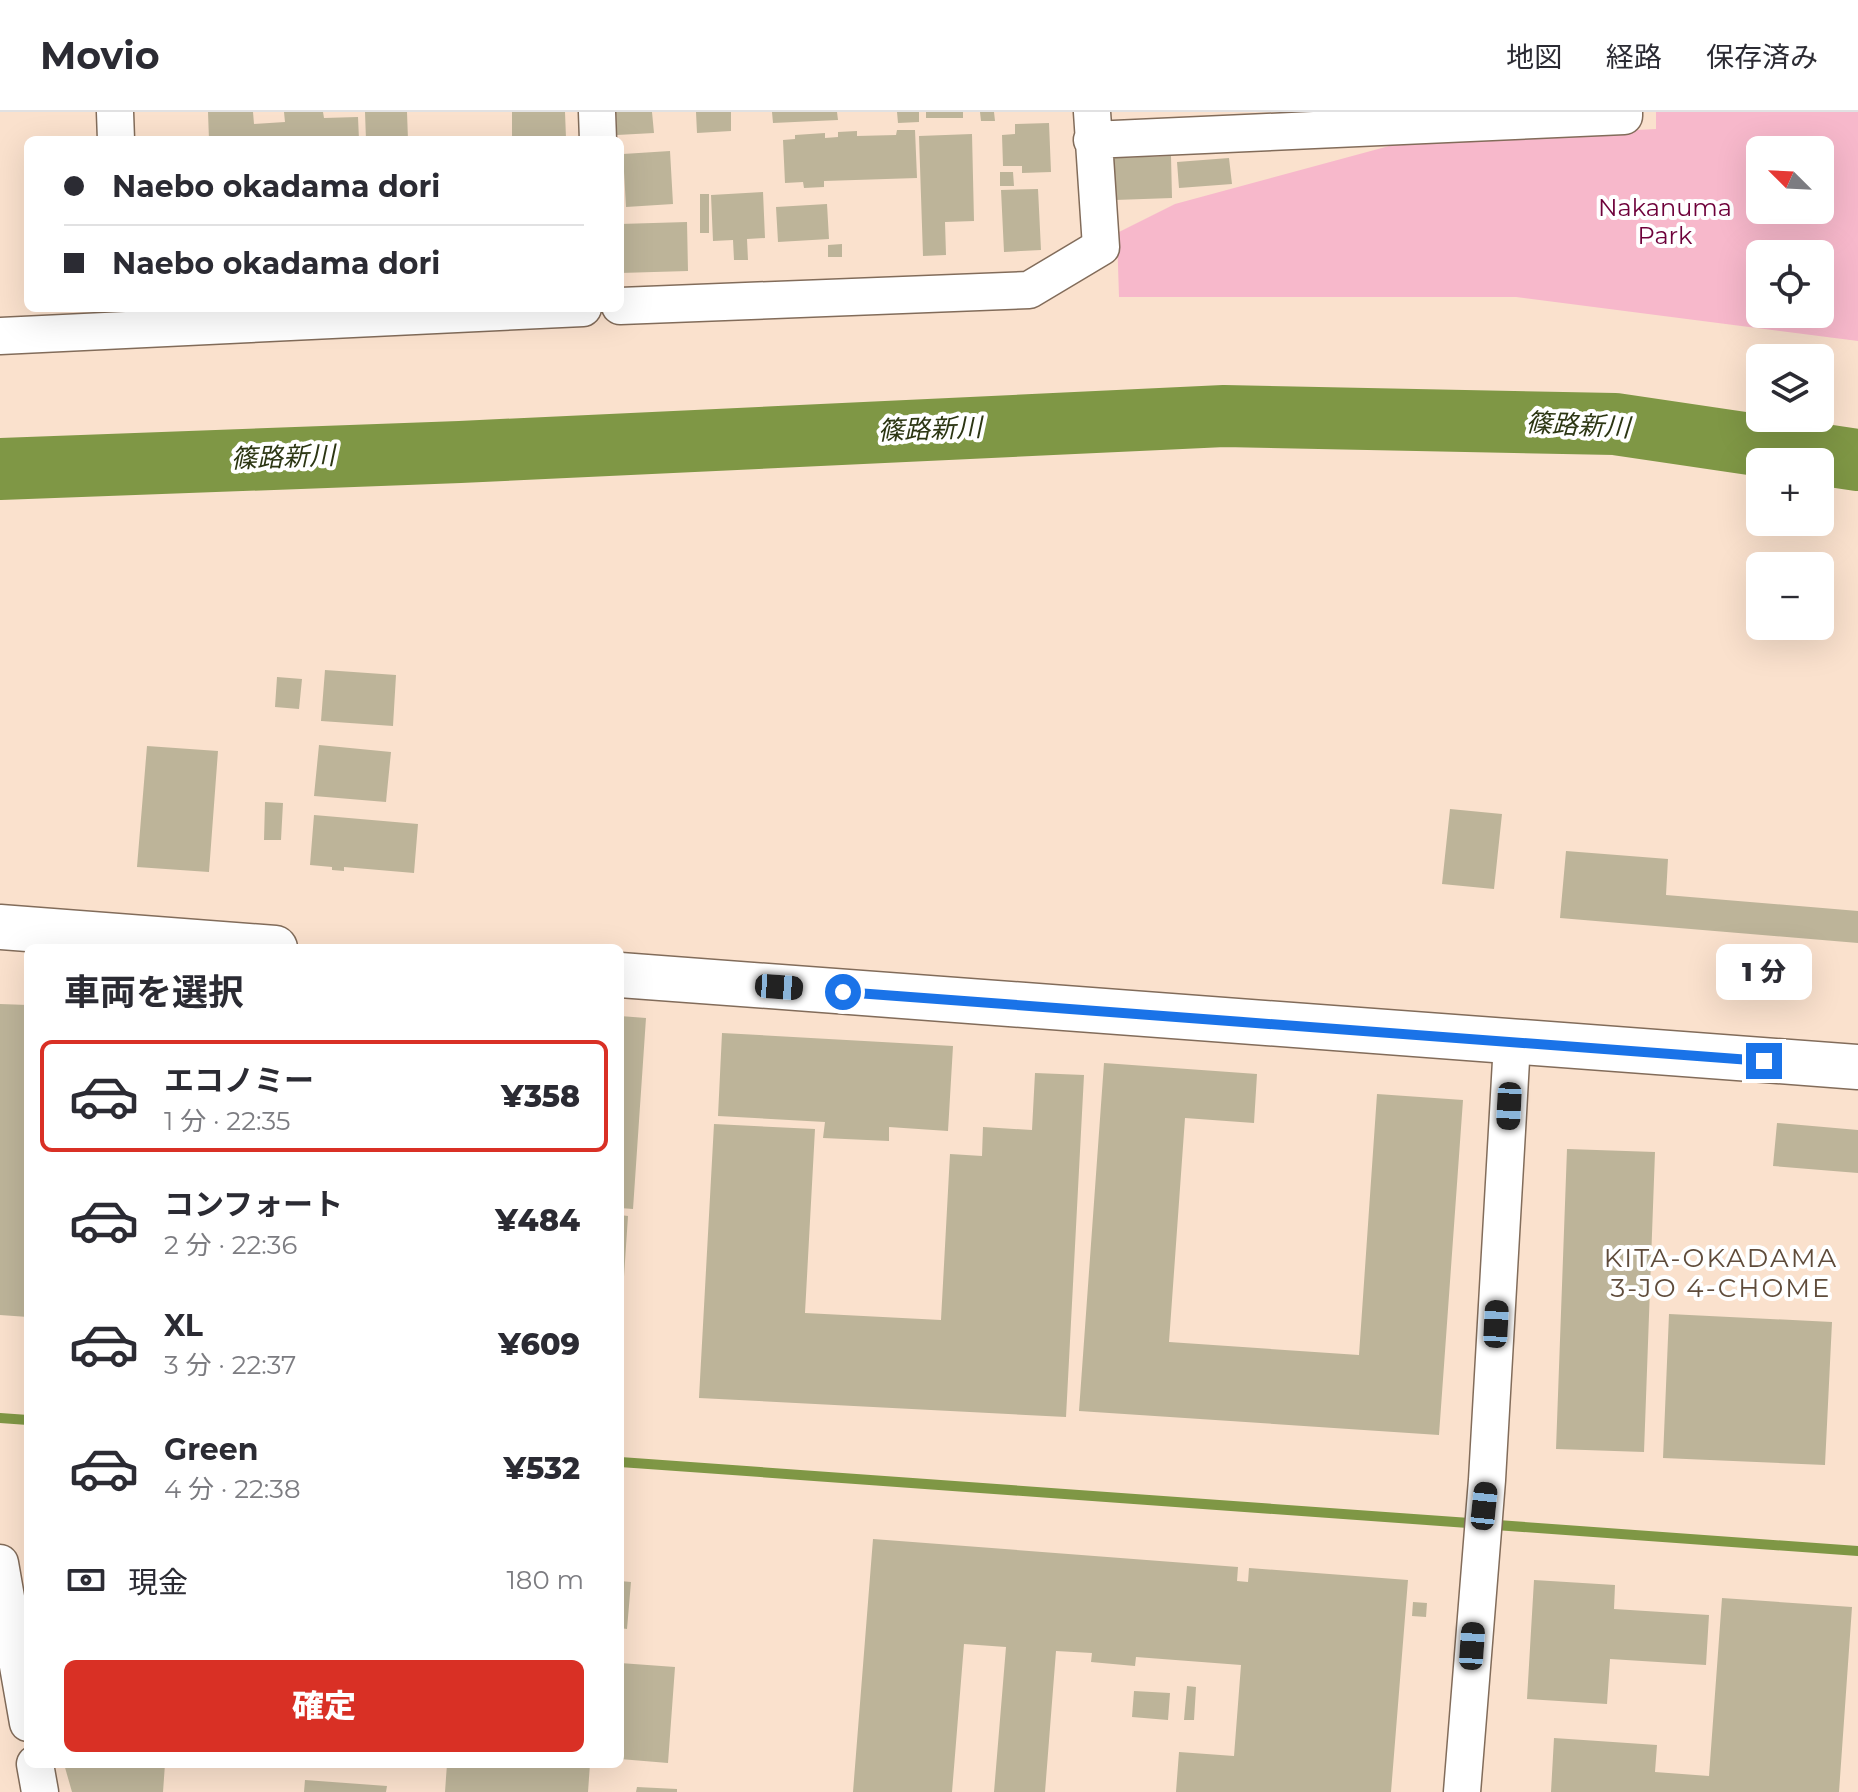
<!DOCTYPE html>
<html lang="ja">
<head>
<meta charset="utf-8">
<style>
  body { margin:0; font-family:Montserrat,"Noto Sans JP",sans-serif; background:#f2f2f3; color:#2b2b33; height:100vh; display:flex; flex-direction:column; font-size:30px; white-space:nowrap }
  * { box-sizing:border-box; margin:0 }
  p { font-size:26px; color:#7c7c81 }
  .icon { flex:none; width:44px; height:44px; fill:none; stroke:currentColor; stroke-width:2; stroke-linecap:round; stroke-linejoin:round }
  .map { position:relative; flex:1; overflow:hidden }
  .panel { position:absolute; left:24px; top:832px; width:600px; height:824px; display:flex; flex-direction:column; background:#fff; border-radius:12px; box-shadow:0 8px 32px #0002 }
  .panel>* { flex:none }
  .guide { position:absolute; left:24px; top:24px; width:600px; height:176px; border-radius:12px; box-shadow:0 8px 32px #0002; display:grid; align-content:center; height:176px; padding:0 40px; background:#fff }
  .needle { width:52px; rotate:294deg }
  .buttons { position:absolute; left:1746px; top:24px; display:grid; gap:16px }
  .buttons a { display:grid; place-items:center; width:88px; height:88px; border-radius:12px; background:#fff; box-shadow:0 8px 32px #0002; font-size:40px }
  .end { position:absolute; width:36px; height:36px; margin:-18px; border:10px solid #1a73e8; background:#fff; box-shadow:0 0 0 4px #fff }
  .from { border-radius:50% }
  .bubble { position:absolute; height:56px; border-radius:12px; background:#fff; box-shadow:0 8px 32px #0002; font-size:26px; font-weight:800; line-height:56px; text-align:center }
  .car { position:absolute; width:24px; height:48px; margin:-24px -12px; border-radius:10px; box-shadow:0 0 6px 2px #0007; background:linear-gradient(#222 24%,#8ab4d8 0 40%,#222 0 76%,#8ab4d8 0 86%,#222 0) }
  .guide b { display:flex; align-items:center; gap:28px; height:76px; font-size:30px }
  .guide b+b { border-top:2px solid #e1e1e2 }
  .guide i { width:20px; height:20px; background:#2b2b33 }
  ul { padding:0; list-style:none }
  li { display:flex; align-items:center; gap:24px; height:112px; margin:0 16px 12px; padding:0 24px; border:4px solid transparent; border-radius:12px }
  li div { flex:1 }
  li b { display:block; font-size:30px }
  li em { font-style:normal; font-weight:800 }
  li.selected { border-color:#d93025 }
  li>.icon { width:72px; height:72px; stroke-width:1.5 }
  h2 { padding:0 40px; font-size:36px; line-height:96px }
  .pay { display:flex; align-items:center; gap:20px; height:88px; padding:0 40px; font-size:30px }
  .pay p { margin-inline-start:auto }
  .primary-button { display:flex; gap:16px; margin-top:auto; padding:16px 40px }
  .primary-button a { flex:1; height:92px; border-radius:12px; background:#d93025; color:#fff; font-size:32px; font-weight:800; line-height:92px; text-align:center }
  header { display:flex; align-items:center; gap:48px; box-sizing:border-box; height:112px; padding:0 40px; background:#fff; border-bottom:2px solid #e1e1e2 }
  header strong { font-size:38px }
  nav { display:flex; gap:44px; margin-inline-start:auto; font-size:28px }
  .map>svg:first-child { display:block }
</style>
</head>
<body>
<header>
<strong>Movio</strong>
<nav><a>地図</a><a>経路</a><a>保存済み</a></nav>
</header>
<div class="map">
<svg width="1858" height="1680" viewBox="0 0 1858 1680">
  <rect width="100%" height="100%" fill="#fae1cd"/>
  <path fill="#f7b8cb" fill-rule="evenodd" d="M1656 0H1858V229L1516 185H1119L1117 121 1175 92 1404 30 1656 17ZM1760 38H1820V98H1760ZM1760 142H1820V202H1760Z"/>
  <g fill="none" stroke-linecap="round" stroke-linejoin="round">
    <path stroke="#7f9745" stroke-width="10" d="M0 1306 28 1308
      M620 1350 1858 1439"/>
    <path stroke="#7f9745" stroke-width="62" d="M0 357 460 340 1224 304 1615 312 1858 348"/>
  </g>
  <path fill="#bdb499" d="M208 0H253L254 12 285 10 284 0H323L324 6 358 5 359 28H209Z
    M365 0H407L408 28H366Z
    M512 0H565L566 26 512 28Z
    M616 0H652L654 21 617 23Z
    M696 0H731V19L697 21Z
    M772 0H837L838 8 773 11Z
    M897 0H919V10L898 11Z
    M926 0H963V6H926Z
    M980 0H994L995 9H981Z
    M1049 11 1051 60 1022 61V54H1003L1002 23 1015 22V12Z
    M897 18H915L917 66 824 69V75L804 76 803 70 785 71 783 28 795 27V23L825 21V26L838 25V20L857 19V24L896 23Z
    M972 22 974 109 945 110 946 143 923 144 919 24Z
    M670 39 673 92 626 95 623 42Z
    M1171 44 1172 86 1115 88 1113 46Z
    M1229 46 1232 72 1179 76 1177 50Z
    M1000 60H1013L1014 74H1000Z
    M1038 77 1041 138 1004 140 1001 78Z
    M763 80 765 126 747 127 748 148H734L733 128 713 129 711 83Z
    M700 82H709V121H700Z
    M827 92 829 127 778 130 776 95Z
    M687 110 688 159 620 161V112Z
    M842 132V145H828V133Z
    M325 558 396 563 393 614 321 609Z
    M277 565 302 567 299 597 275 595Z
    M319 633 391 640 386 690 314 684Z
    M147 634 218 639 209 760 137 755Z
    M265 690 283 691 281 728H264Z
    M1450 697 1502 702 1494 777 1442 772Z
    M314 703 418 712 414 761 344 755V759L332 758V755L310 753Z
    M1566 739 1668 747 1666 783 1858 799V831L1560 806Z
    M0 892 28 893V1205L0 1203Z
    M620 904 646 906 633 1097 620 1096Z
    M722 921 953 934 948 1019 889 1015V1029L823 1026 825 1010 718 1004Z
    M1104 951 1257 962 1254 1011 1185 1006 1169 1230 1359 1243 1377 982 1463 988 1439 1323 1079 1299Z
    M1035 961 1084 963 1066 1305 699 1286 714 1012 815 1017 805 1201 941 1208 950 1042 982 1044 983 1015 1032 1018Z
    M1777 1011 1858 1018V1061L1773 1054Z
    M1567 1037 1655 1040 1644 1340 1556 1337Z
    M620 1103 628 1104 622 1195H620Z
    M1669 1202 1832 1210 1825 1353 1663 1346Z
    M873 1427 1238 1455 1237 1469 1248 1470 1249 1456 1408 1468 1391 1680H1176L1179 1640 1234 1644 1241 1553 1136 1545 1135 1554 1091 1550 1092 1541 1056 1539 1045 1680H994L1006 1535 964 1532 952 1680H853Z
    M1534 1468 1615 1473 1614 1497 1709 1503 1706 1553 1610 1547 1607 1592 1527 1587Z
    M620 1469 631 1470 627 1517 620 1516Z
    M1722 1486 1852 1495 1839 1680H1551L1554 1626 1657 1633 1655 1660 1709 1664Z
    M1413 1490 1427 1491 1426 1505 1412 1504Z
    M620 1551 675 1555 668 1651 620 1647Z
    M1187 1574 1196 1575 1194 1608H1184Z
    M1134 1579 1170 1581 1168 1608 1132 1605Z
    M64 1652H165L163 1680H72Z
    M447 1652H590L588 1680H445Z
    M305 1668 387 1674 386 1680H304Z
    M637 1675 677 1677V1680H636Z"/>
  <g fill="none" stroke-linecap="round" stroke-linejoin="round">
    <defs>
      <path id="minor" d="M115 0 116 28
        M597 0 598 28
        M1092 28 1624 4V0
        M620 194 1029 178 1101 135 1092 0
        M0 224 583 196
        M0 1451 28 1611
        M35 1652 40 1680
        M1462 1680 1487 1368 1512 931"/>
      <path id="tertiary" d="M0 815 275 836
        M620 863 1858 955"/>
    </defs>
    <use href="#minor" stroke="#826c5a" stroke-width="39"/>
    <use href="#tertiary" stroke="#826c5a" stroke-width="47"/>
    <use href="#minor" stroke="#fff" stroke-width="36"/>
    <use href="#tertiary" stroke="#fff" stroke-width="44"/>
  </g>
  <g fill="none" stroke-linecap="round" stroke-linejoin="round">
    <path stroke="#1a73e8" stroke-width="10" d="M843 880 1764 949"/>
  </g>
  <g text-anchor="middle" stroke-width="8" stroke-linejoin="round" paint-order="stroke">
    <g font-size="24" fill="#6e013a" stroke="#fff">
      <text x="1665" y="104">Nakanuma<tspan x="1665" dy="28">Park</tspan></text>
    </g>
    <g font-size="26" font-style="italic" fill="#2c3613" stroke="#fff">
      <text transform="translate(1578 313) rotate(3)" y="9">篠路新川</text>
      <text transform="translate(930 317) rotate(-2)" y="9">篠路新川</text>
      <text transform="translate(283 345) rotate(-2)" y="9">篠路新川</text>
    </g>
    <g font-size="26" letter-spacing="2" fill="#5f4b3a" stroke="#fff">
      <text x="1721" y="1155">KITA-OKADAMA<tspan x="1721" dy="30">3-JO 4-CHOME</tspan></text>
    </g>
  </g>
</svg>
<div class="buttons">
<a><svg class="needle" viewBox="-14 -14 28 28"><path d="M0-13l5 13h-10z" fill="#e53935"/><path d="M0 13l5-13h-10z" fill="#7c7c81"/></svg></a>
<a><svg class="icon" aria-label="locate" viewBox="0 0 24 24"><circle cx="12" cy="12" r="6"/><path d="M12 2v4M12 18v4M2 12h4M18 12h4"/></svg></a>
<a><svg class="icon" aria-label="layers" viewBox="0 0 24 24"><path d="M12 4l9 5-9 5-9-5zM3 14l9 5 9-5"/></svg></a>
<a>+</a>
<a>−</a>
</div>
<i class="end from" style="left:843px;top:880px"></i>
<i class="end" style="left:1764px;top:949px"></i>
<div class="bubble" style="left:1716px;top:832px;width:96px">1 分</div>
<i class="car" style="left:779px;top:875px;rotate:94deg"></i>
<i class="car" style="left:1509px;top:994px;rotate:183deg"></i>
<i class="car" style="left:1496px;top:1212px;rotate:3deg"></i>
<i class="car" style="left:1484px;top:1394px;rotate:6deg"></i>
<i class="car" style="left:1472px;top:1534px;rotate:4deg"></i>
<div class="guide">
<b><i class="from"></i>Naebo okadama dori</b>
<b><i></i>Naebo okadama dori</b>
</div>
<section class="panel">
<h2>車両を選択</h2>
<ul>
<li class="selected"><svg class="icon" aria-label="car" viewBox="0 0 24 24"><path d="M5 17H2v-5l4-1 3-4h7l3 4 3 1v5h-3M9 17h6M6 11h13"/><circle cx="7" cy="17" r="2"/><circle cx="17" cy="17" r="2"/></svg><div><b>エコノミー</b><p>1 分 · 22:35</p></div><em>¥358</em></li>
<li><svg class="icon" aria-label="car" viewBox="0 0 24 24"><path d="M5 17H2v-5l4-1 3-4h7l3 4 3 1v5h-3M9 17h6M6 11h13"/><circle cx="7" cy="17" r="2"/><circle cx="17" cy="17" r="2"/></svg><div><b>コンフォート</b><p>2 分 · 22:36</p></div><em>¥484</em></li>
<li><svg class="icon" aria-label="car" viewBox="0 0 24 24"><path d="M5 17H2v-5l4-1 3-4h7l3 4 3 1v5h-3M9 17h6M6 11h13"/><circle cx="7" cy="17" r="2"/><circle cx="17" cy="17" r="2"/></svg><div><b>XL</b><p>3 分 · 22:37</p></div><em>¥609</em></li>
<li><svg class="icon" aria-label="car" viewBox="0 0 24 24"><path d="M5 17H2v-5l4-1 3-4h7l3 4 3 1v5h-3M9 17h6M6 11h13"/><circle cx="7" cy="17" r="2"/><circle cx="17" cy="17" r="2"/></svg><div><b>Green</b><p>4 分 · 22:38</p></div><em>¥532</em></li>
</ul>
<div class="pay"><svg class="icon" aria-label="cash" viewBox="0 0 24 24"><path d="M3 7h18v10H3z"/><circle cx="12" cy="12" r="2"/></svg>現金<p>180 m</p></div>
<div class="primary-button"><a>確定</a></div>
</section>
</div>
</body>
</html>
